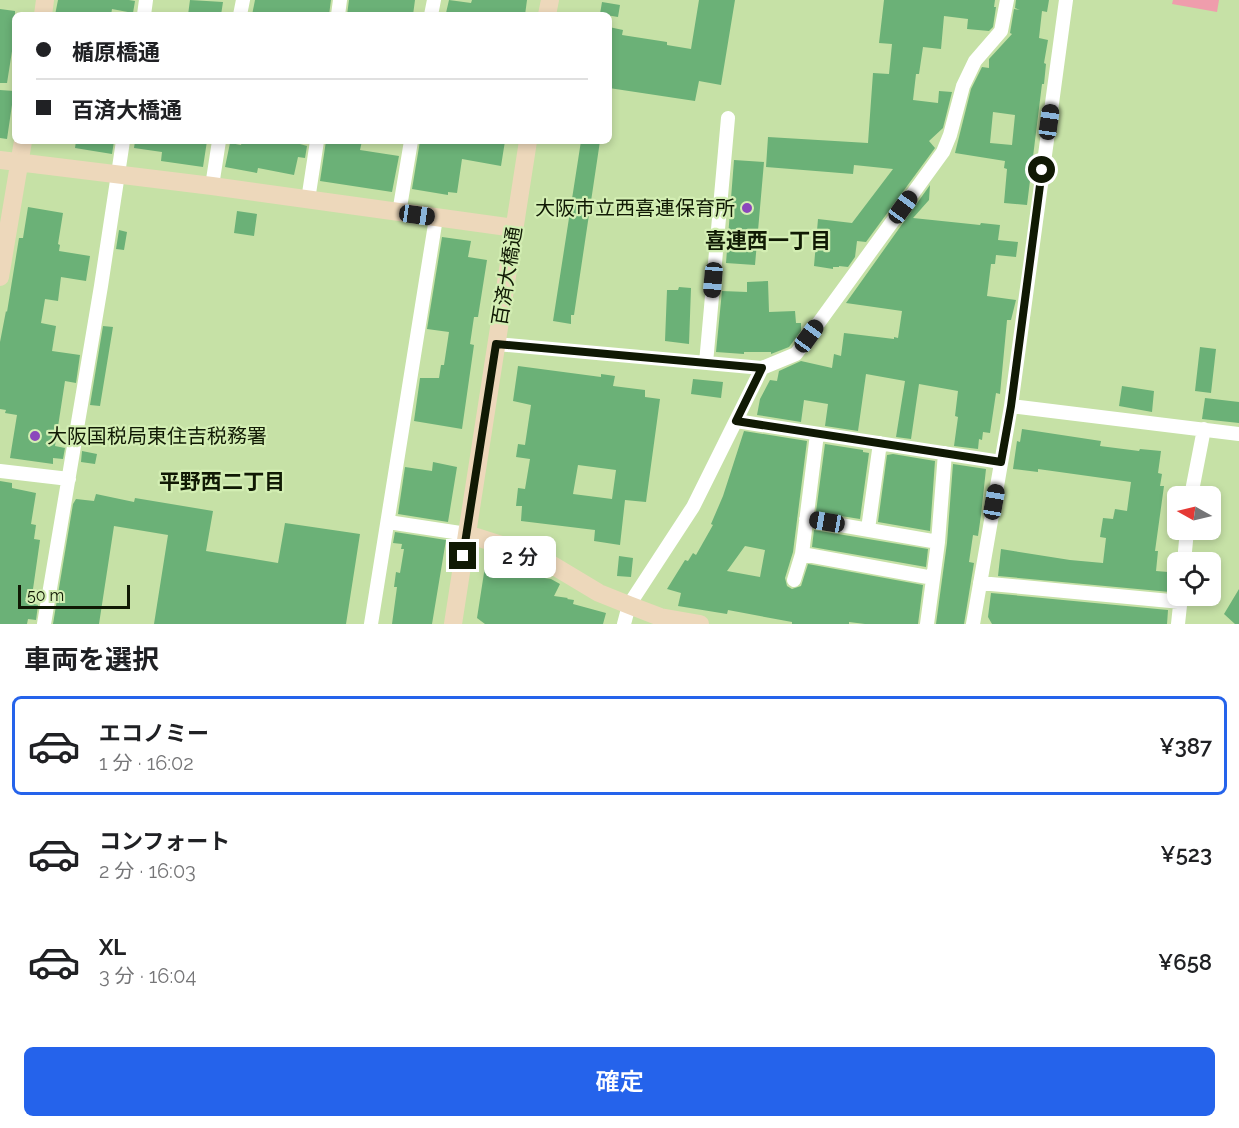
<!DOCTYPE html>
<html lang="ja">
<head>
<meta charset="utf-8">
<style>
  body { margin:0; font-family:Raleway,"Noto Sans JP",sans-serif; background:#f6f6f6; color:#202124; height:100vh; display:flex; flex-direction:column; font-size:22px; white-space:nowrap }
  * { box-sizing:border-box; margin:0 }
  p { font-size:20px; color:#757577 }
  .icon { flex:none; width:33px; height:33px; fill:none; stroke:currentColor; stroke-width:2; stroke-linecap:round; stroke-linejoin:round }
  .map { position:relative; height:624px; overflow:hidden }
  .drawer { display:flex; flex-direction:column; background:#fff; flex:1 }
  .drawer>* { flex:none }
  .hud { position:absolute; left:12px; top:12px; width:600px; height:132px; border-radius:9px; box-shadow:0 3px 9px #0003; display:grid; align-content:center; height:132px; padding:0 24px; background:#fff }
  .needle { width:39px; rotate:278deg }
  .tools { position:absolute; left:1167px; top:486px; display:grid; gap:12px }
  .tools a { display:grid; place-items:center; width:54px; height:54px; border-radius:9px; background:#fff; box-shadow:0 3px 9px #0003; font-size:30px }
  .scale { position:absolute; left:18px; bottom:15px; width:112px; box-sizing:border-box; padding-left:6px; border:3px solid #101904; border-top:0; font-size:16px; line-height:21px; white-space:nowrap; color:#101904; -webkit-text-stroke:4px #d3eeb3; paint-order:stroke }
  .end { position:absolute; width:27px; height:27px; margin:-14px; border:8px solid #101904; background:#fff; box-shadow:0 0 0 3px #fff }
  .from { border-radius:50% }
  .bubble { position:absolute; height:42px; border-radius:9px; background:#fff; box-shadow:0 3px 9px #0003; font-size:20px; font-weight:600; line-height:42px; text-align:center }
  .car { position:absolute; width:18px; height:36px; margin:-18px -9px; border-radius:8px; box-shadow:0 0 4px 2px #0007; background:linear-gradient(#222 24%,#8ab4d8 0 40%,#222 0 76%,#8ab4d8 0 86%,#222 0) }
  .hud b { display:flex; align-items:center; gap:21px; height:57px; font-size:22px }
  .hud b+b { border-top:2px solid #e0e0e0 }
  .hud i { width:15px; height:15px; background:#202124 }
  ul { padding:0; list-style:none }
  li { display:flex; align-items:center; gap:18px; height:99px; margin:0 12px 9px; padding:0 12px; border:3px solid transparent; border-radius:9px }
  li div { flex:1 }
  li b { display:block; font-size:22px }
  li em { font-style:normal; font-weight:600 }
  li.current { border-color:#2563eb }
  li>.icon { width:54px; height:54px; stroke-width:1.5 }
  h2 { padding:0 24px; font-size:27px; line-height:72px }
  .button { display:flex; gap:12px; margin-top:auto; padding:12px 24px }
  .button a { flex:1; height:69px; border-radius:9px; background:#2563eb; color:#fff; font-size:24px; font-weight:600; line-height:69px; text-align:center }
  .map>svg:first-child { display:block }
</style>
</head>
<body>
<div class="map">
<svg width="1239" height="624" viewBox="0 0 1239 624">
  <rect width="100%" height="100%" fill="#c6e1a6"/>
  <path fill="#ef9dac" d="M1173 0H1219L1217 12 1172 4Z"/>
  <path fill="#6bb177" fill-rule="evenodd" d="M58 0H129L135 1 133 13 112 9 111 15 92 13V15H55Z
    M190 0 223 2 221 15H188Z
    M255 0H331L329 15H252Z
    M349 0H415L413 15H347Z
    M449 0 471 3 472 0H527L525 15 446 13Z
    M699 0H735L721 85 699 81 695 101 609 88V27L623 30 622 35 667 42V45L691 49Z
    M884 0H995L994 7H996L993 27 989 31 967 29 968 19 944 16 941 49 923 47 919 74H916L913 100 938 103 939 91 952 92 943 128 929 141 935 148 866 242 857 241 855 257 848 267 839 266V267H833V269L814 266 818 219 852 223 893 169 854 165 853 174 766 167 768 137 868 143 873 73 889 74 892 44 879 43Z
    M1016 0H1049L1047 12 1042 11 1039 38 1048 40 1044 63 1046 64 1044 84H1042L1027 205 1004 203 1007 169 1004 168 1005 161 955 153 971 89 982 67 989 68V59L1012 34 1010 33 1014 9 1020 10 1015 8ZM993 112 1015 115 1012 145 990 143Z
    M602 2 620 5 618 17 600 14Z
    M0 9 15 11V32L7 83H0Z
    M0 90 14 91 7 139 0 138Z
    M76 141H114L112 154 75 148Z
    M135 141H207L203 167 161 161 162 152 134 148Z
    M242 141H300V144L307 146 305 158 298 157 294 175 258 168 257 173 225 167 230 143 241 145Z
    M326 141H362L360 150 399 156 392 192 320 181Z
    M420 141H505L501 166 462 159 457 193 448 192V195L412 189Z
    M581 141H600L574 315H571V324L553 321Z
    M734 160 764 162 755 265 726 263Z
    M930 185 929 200 913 218 980 225 981 223 1000 225 998 240 1018 242 1016 257 996 255 995 264H991L987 296 1016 300 1011 320H1007L1000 394 996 393 990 433 983 432 982 440 979 439 978 449 954 446 958 417 955 416 958 391 919 384 911 439 896 437 905 381 866 374 858 431 825 426 828 404 804 400 801 422 757 415 760 399 770 380 777 381 779 371 801 361 832 368 834 354 841 356 844 333 894 339V337L898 338 902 311 846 303Z
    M28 207 63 213 58 244 60 245 59 251 90 256 86 281 61 277 58 301 45 299 41 323 56 326 52 351 80 355 76 383 65 381 55 446 65 448 63 459 53 458V464L10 458 17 415 5 413 6 410 0 409V342L6 311 7 312 19 238H23Z
    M237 211 257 214 254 236 234 233Z
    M119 230 127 232 124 250 116 249Z
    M442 237 471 241 468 257 487 260 478 317H474L470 344 474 345 462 429 414 421 420 378H439L441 365H444L449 332 427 329Z
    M768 281 769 312 795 311 796 323H801V331L789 347 771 354V352H744V354L716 352 722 291 747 292V282Z
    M679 287 691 288 689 344 665 341 667 290H678Z
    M103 326 113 327 100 406 90 405Z
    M1200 347 1216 349 1211 393 1195 391Z
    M518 366 601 377V374L615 376 613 386 645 390V397L660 399 646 502 625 500 620 545 594 541 595 530 521 521 522 506H516L518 488 525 489 530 459 516 457 518 444 525 445 531 405 513 401ZM578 465 616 470 612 499 573 494Z
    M693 379 723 382 721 398 691 394Z
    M1122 386 1154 391 1152 412 1119 406Z
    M1205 398 1239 402V423L1202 419Z
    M1022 429 1101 441 1100 446 1139 451 1140 449 1161 451 1158 473 1162 474 1160 486H1164L1155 551H1158L1156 571 1168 572 1167 582H1172L1170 592 998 576 1001 549 1070 560 1103 563 1106 538 1100 537 1103 518 1113 519 1115 509 1127 511 1131 482 1038 469V472L1013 469 1017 441 1020 442Z
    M744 431 807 441 793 552 785 578 787 586 792 589 801 586 808 564 923 585 918 624H865L849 622V624H792V622L728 610 727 614 678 606 681 593 667 589 685 560 688 561 693 553 696 555 713 525 711 524 723 496ZM745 546 765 550 760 577 727 571Z
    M825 444 863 450V452L869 453 860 519 816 512Z
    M82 451 97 454 95 464 81 462Z
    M893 454 935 461 930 531 878 522 887 455Z
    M433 462 457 467 448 522 398 514 405 467 432 471Z
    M953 464 986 469 981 515 978 536 973 535 969 562 974 563 964 624H936L947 543Z
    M0 481 12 483V488L36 493 31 524 36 525 34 539 40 540 31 603 38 605 36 620 28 619 27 624H0Z
    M96 494 134 502 135 498 213 511 206 551 278 563 285 523 360 534 346 624H154L168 535 114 526 99 624H53L73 504 76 499 94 501Z
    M814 530 928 549 926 567 812 547Z
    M395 532 446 540 432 624H392L397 587H394L396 572 400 573 404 549H401L402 544 393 543Z
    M619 556 633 558 631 577 617 576Z
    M486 560 521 565 519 574 551 579 560 584 554 596 568 598 567 599 574 600 573 604 606 613 603 624H485L477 618Z
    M1239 589V624H1235L1224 614Z
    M991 593 1168 610 1167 624H992L988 617Z"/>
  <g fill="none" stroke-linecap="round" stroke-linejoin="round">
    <path stroke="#fff" stroke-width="14" d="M144 15 146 0
      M240 15 243 0
      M338 15 340 0
      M431 15 434 0
      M212 186 219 141
      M308 200 317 141
      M399 213 411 141
      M496 344 762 368 796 354 943 152 950 135 963 86 975 61 1001 31 1007 0
      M706 363 728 118
      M1011 406 1239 434
      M736 421 1001 462
      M0 471 69 479
      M1191 496 1204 429
      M806 519 938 542
      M388 522 467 534
      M868 529 880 443
      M802 554 933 578
      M1184 562 1187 530
      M794 580 802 554 817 434
      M980 583 1181 602
      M44 624 101 286 123 141
      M371 624 436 218
      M624 624 629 605 693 507 762 368
      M927 624 938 542 945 453
      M973 624 1011 406 1066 0
      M1178 624 1181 596"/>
    <path stroke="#edd8bb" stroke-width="18" d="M43 15 45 0
      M547 15 550 0
      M0 160 212 186 515 228
      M0 277 23 141
      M467 534 539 557 599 593 629 605 660 617 700 624
      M453 624 528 141"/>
  </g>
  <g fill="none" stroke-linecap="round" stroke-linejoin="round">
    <path stroke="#101904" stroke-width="8" d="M463 556 496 344 762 368 736 421 1001 462 1011 406 1042 170"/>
  </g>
  <g fill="#8b48bc" stroke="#d3eeb3" stroke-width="2">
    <circle cx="747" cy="208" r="6"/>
    <circle cx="35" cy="436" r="6"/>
  </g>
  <g text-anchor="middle" stroke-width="4.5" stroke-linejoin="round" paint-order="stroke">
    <g font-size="20" fill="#101904" stroke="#d3eeb3" text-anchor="end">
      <text x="735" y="215">大阪市立西喜連保育所</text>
      <text x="47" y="443" text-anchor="start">大阪国税局東住吉税務署</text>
    </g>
    <g font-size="20" fill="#101904" stroke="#d3eeb3">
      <text transform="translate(507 276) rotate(-81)" y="7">百済大橋通</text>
    </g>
    <g font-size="21" font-weight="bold" fill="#101904" stroke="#d3eeb3">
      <text x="768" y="248">喜連西一丁目</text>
      <text x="222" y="489">平野西二丁目</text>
    </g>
  </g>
</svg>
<div class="tools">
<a><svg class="needle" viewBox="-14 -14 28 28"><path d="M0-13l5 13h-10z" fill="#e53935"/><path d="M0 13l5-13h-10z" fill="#757577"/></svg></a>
<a><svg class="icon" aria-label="locate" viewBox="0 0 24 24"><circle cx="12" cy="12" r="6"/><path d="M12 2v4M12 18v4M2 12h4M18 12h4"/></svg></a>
</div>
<div class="scale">50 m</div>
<i class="end from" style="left:1042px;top:170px"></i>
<i class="end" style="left:463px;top:556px"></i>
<div class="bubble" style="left:484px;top:536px;width:72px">2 分</div>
<i class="car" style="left:1049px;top:122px;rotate:8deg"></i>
<i class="car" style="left:903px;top:207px;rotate:36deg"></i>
<i class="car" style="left:417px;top:215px;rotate:98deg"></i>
<i class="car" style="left:713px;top:280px;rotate:185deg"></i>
<i class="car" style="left:809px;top:336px;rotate:36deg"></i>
<i class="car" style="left:994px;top:502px;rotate:10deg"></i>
<i class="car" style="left:827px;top:522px;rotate:280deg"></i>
<div class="hud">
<b><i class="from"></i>楯原橋通</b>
<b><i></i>百済大橋通</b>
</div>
</div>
<section class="drawer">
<h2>車両を選択</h2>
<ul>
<li class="current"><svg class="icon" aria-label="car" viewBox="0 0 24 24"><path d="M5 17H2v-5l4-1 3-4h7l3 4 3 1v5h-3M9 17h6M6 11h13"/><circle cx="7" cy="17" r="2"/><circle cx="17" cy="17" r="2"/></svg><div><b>エコノミー</b><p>1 分 · 16:02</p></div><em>¥387</em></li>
<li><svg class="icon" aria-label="car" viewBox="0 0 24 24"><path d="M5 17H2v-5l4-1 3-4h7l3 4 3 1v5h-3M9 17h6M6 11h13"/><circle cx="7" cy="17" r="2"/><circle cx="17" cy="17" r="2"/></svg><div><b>コンフォート</b><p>2 分 · 16:03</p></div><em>¥523</em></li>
<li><svg class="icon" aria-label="car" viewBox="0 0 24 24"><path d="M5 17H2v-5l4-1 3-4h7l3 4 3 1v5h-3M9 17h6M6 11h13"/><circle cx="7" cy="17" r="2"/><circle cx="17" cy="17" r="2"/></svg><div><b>XL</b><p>3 分 · 16:04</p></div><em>¥658</em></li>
</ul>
<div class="button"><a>確定</a></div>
</section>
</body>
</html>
